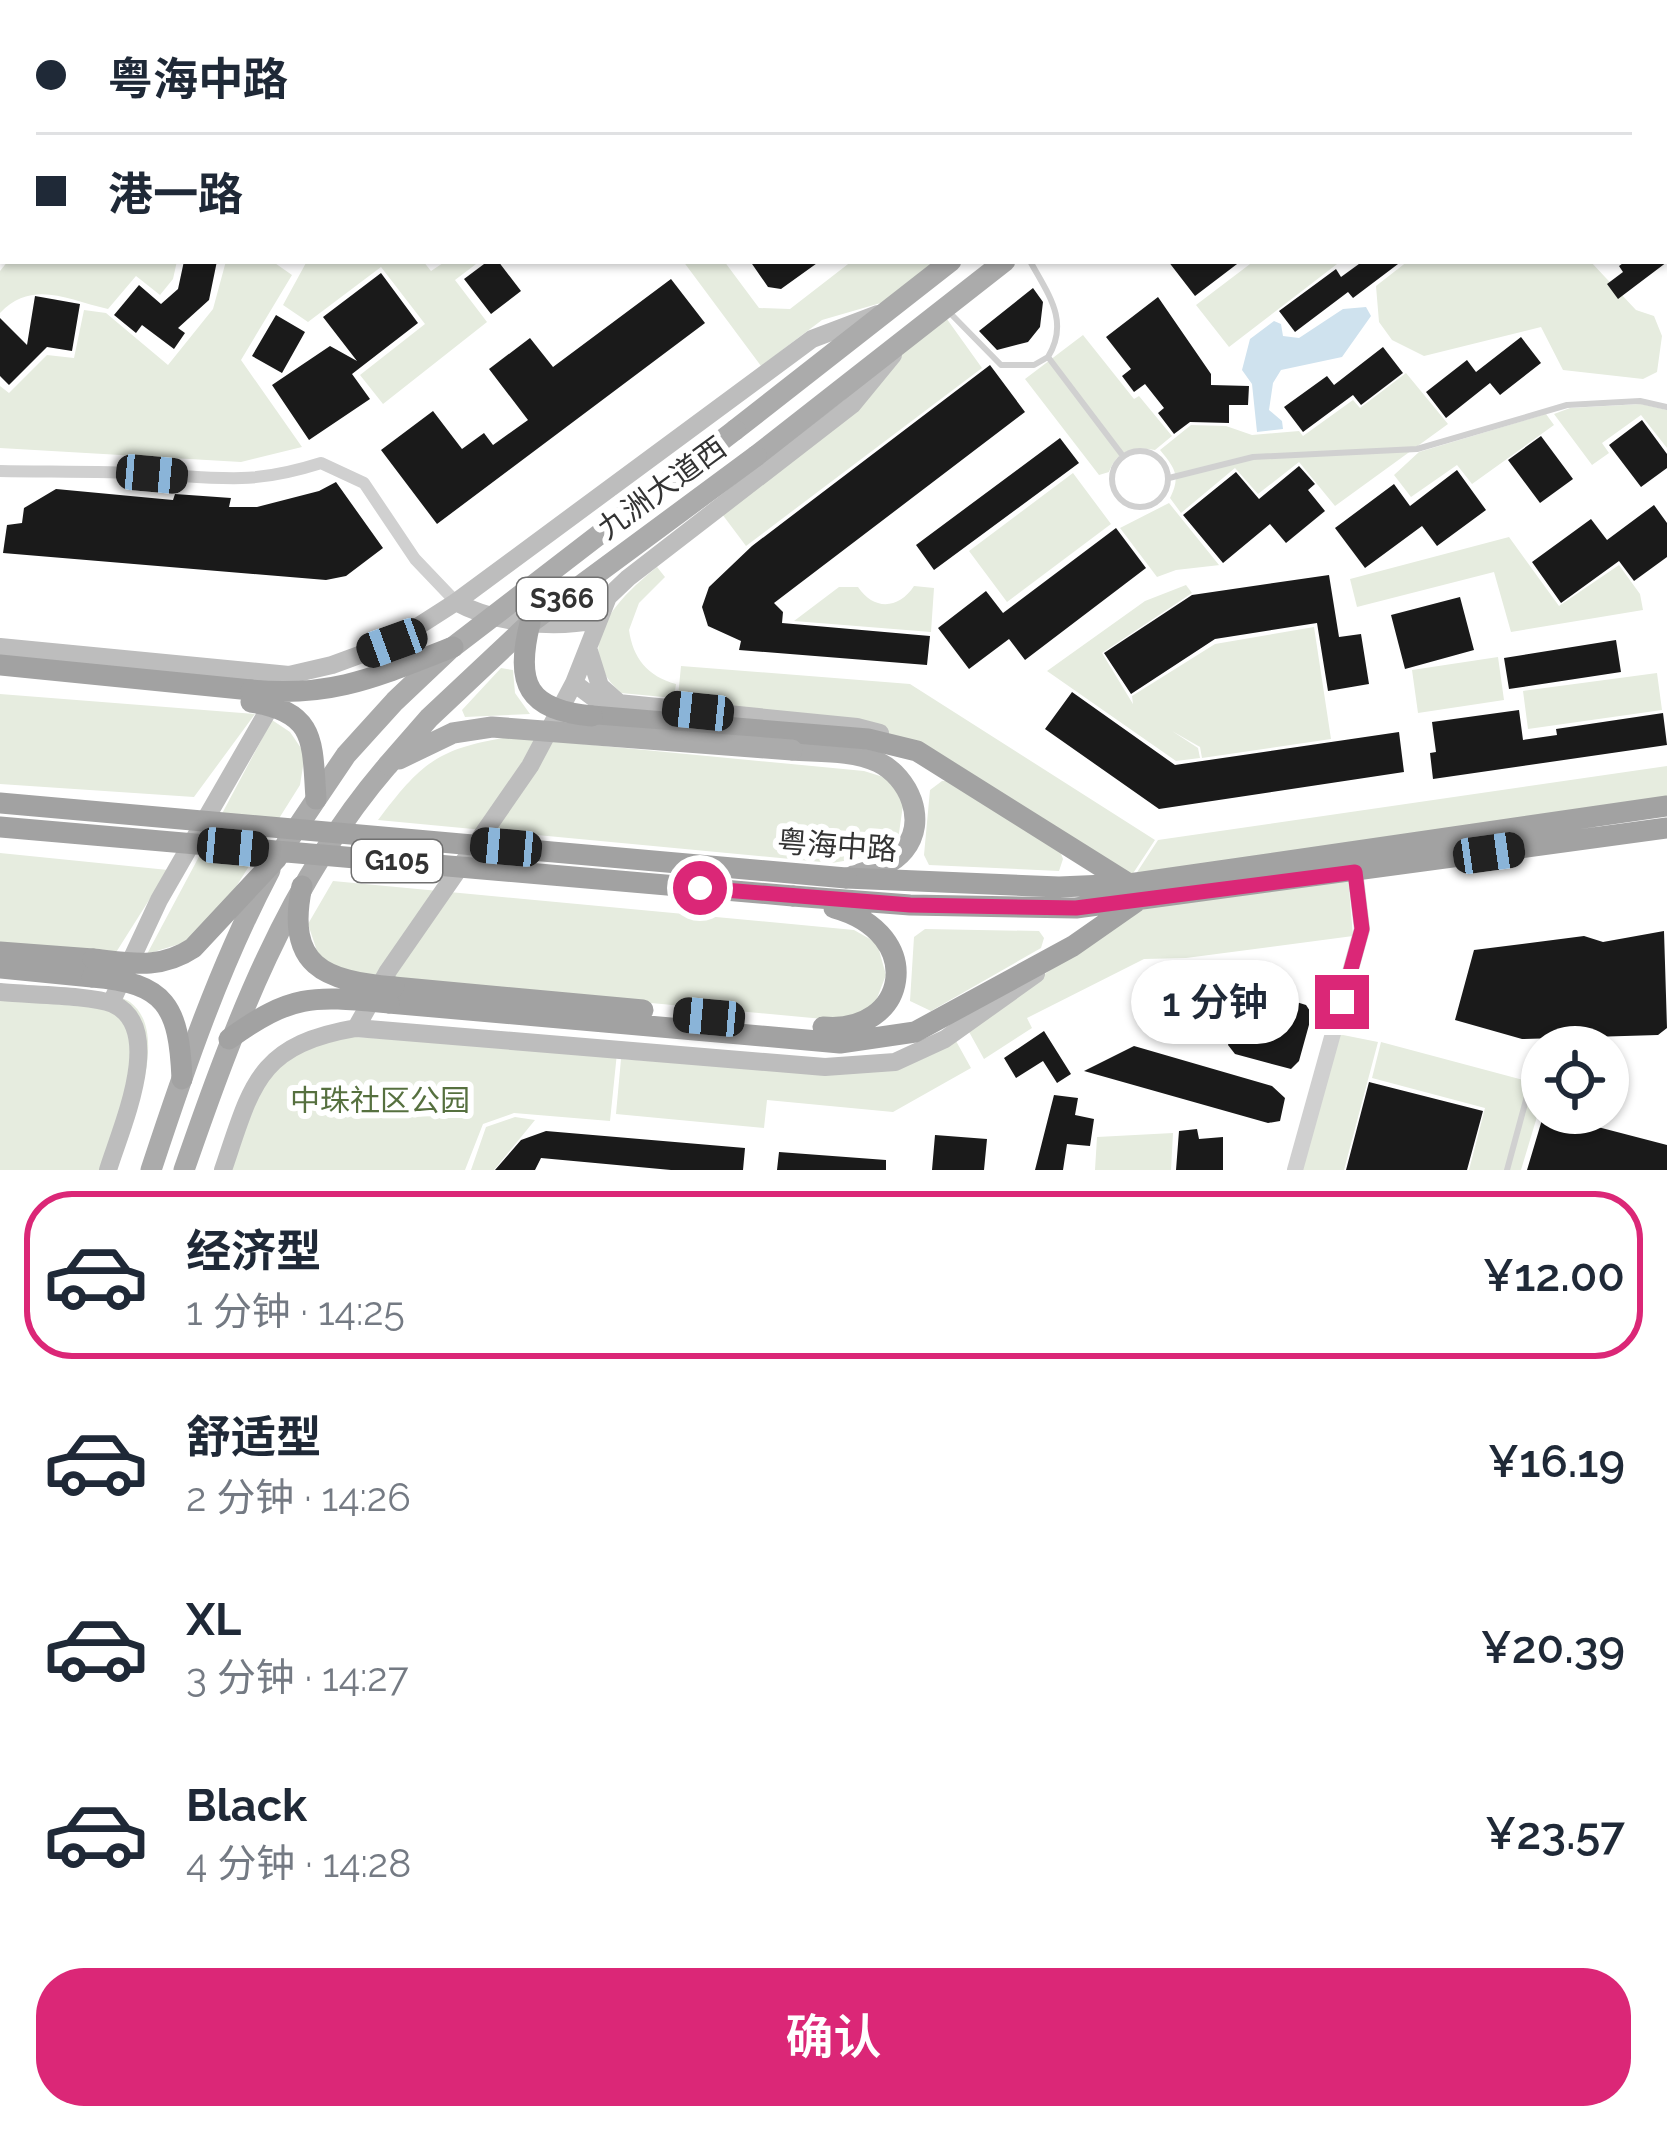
<!DOCTYPE html>
<html lang="zh">
<head>
<meta charset="utf-8">
<style>
  body { margin:0; font-family:Raleway,"Noto Sans SC",sans-serif; background:#f2f2f3; color:#1f2937; height:100vh; display:flex; flex-direction:column; font-size:45px; white-space:nowrap }
  * { box-sizing:border-box; margin:0 }
  p { font-size:39px; color:#747a83 }
  .icon { flex:none; width:66px; height:66px; fill:none; stroke:currentColor; stroke-width:2; stroke-linecap:round; stroke-linejoin:round }
  .map { position:relative; height:1170px; overflow:hidden }
  .panel { display:flex; flex-direction:column; background:#fff; flex:1 }
  .panel>* { flex:none }
  .top-card { position:absolute; left:0px; top:0px; width:1668px; height:264px; box-shadow:0 3px 9px #0004; display:grid; align-content:center; height:264px; padding:0 36px; background:#fff }
  .buttons { position:absolute; left:1521px; top:1026px; display:grid; gap:24px }
  .buttons a { display:grid; place-items:center; width:108px; height:108px; border-radius:50%; background:#fff; box-shadow:0 3px 9px #0004; font-size:60px }
  .end { position:absolute; width:54px; height:54px; margin:-27px; border:15px solid #db2777; background:#fff; box-shadow:0 0 0 6px #fff }
  .from { border-radius:50% }
  .bubble { position:absolute; height:84px; border-radius:42px; background:#fff; box-shadow:0 3px 9px #0004; font-size:39px; font-weight:600; line-height:84px; text-align:center }
  .car { position:absolute; width:36px; height:72px; margin:-36px -18px; border-radius:15px; box-shadow:0 0 9px 3px #0007; background:linear-gradient(#222 24%,#8ab4d8 0 40%,#222 0 76%,#8ab4d8 0 86%,#222 0) }
  .top-card b { display:flex; align-items:center; gap:42px; height:114px; font-size:45px }
  .top-card b+b { border-top:3px solid #e0e1e3 }
  .top-card i { width:30px; height:30px; background:#1f2937 }
  ul { padding:21px 0 0; list-style:none }
  li { display:flex; align-items:center; gap:36px; height:168px; margin:0 24px 18px; padding:0 12px; border:6px solid transparent; border-radius:48px }
  li div { flex:1 }
  li b { display:block; font-size:45px }
  li em { font-style:normal; font-weight:600 }
  li.on { border-color:#db2777 }
  li>.icon { width:108px; height:108px; stroke-width:1.5 }
  .cta { display:flex; gap:24px; margin-top:auto; padding:24px 36px }
  .cta a { flex:1; height:138px; border-radius:48px; background:#db2777; color:#fff; font-size:48px; font-weight:600; line-height:138px; text-align:center }
  .map>svg:first-child { display:block }
</style>
</head>
<body>
<div class="map">
<svg width="1667" height="1170" viewBox="0 0 1667 1170">
  <rect width="100%" height="100%" fill="#fff"/>
  <path fill="#e6ecdf" d="M8 261H177L173 279 160 295 136 276 108 309C67 300 33 279 0 313V271Z
    M226 261H272L292 275 241 360 302 447 241 462 0 448V386L9 393 47 355 74 358 84 310 106 313 168 365 213 309Z
    M307 261H423L431 271 446 261H480L455 280 487 322 383 404 360 375 425 324 381 267 308 322 283 305Z
    M683 261H724L759 308 790 309 852 261H938L884 302 822 320 761 366Z
    M1254 261H1341L1229 347 1196 305Z
    M1408 261H1590L1636 310 1654 316 1662 336 1657 372 1643 379 1563 370 1541 327 1424 356 1392 340 1379 322 1376 286Z
    M944 315 982 368 746 546 722 514 910 341Z
    M1083 335 1134 399 1139 396 1172 436 1155 450C1134 446 1117 450 1109 472L1099 475 1025 379Z
    M1406 373 1448 424 1335 506 1299 462 1258 494 1235 468 1181 513 1170 498C1181 476 1175 468 1160 450L1191 425 1226 426 1252 435 1299 431 1303 436 1353 400 1360 408Z
    M1641 404 1667 410V448L1641 415 1602 443 1609 453 1592 465 1554 414 1570 408Z
    M1546 414 1554 425 1472 484 1457 465 1411 497 1394 475 1419 452Z
    M1073 473 1111 524 1007 602 969 551Z
    M1169 503 1219 565H1220L1176 570 1157 577 1120 528Z
    M1509 537 1559 606 1619 565 1640 594 1643 610 1511 632 1494 572 1357 607 1350 579Z
    M657 567 665 577 639 603 629 630C633 658 647 676 676 684L674 698 621 693C569 647 617 599 657 567Z
    M1186 585 1192 593 1102 653 1133 704 1132 696 1215 644 1314 627 1331 739 1202 758 1200 747 1172 731 1198 748 1200 758 1176 761 1047 671 1145 601Z
    M914 586 934 588 931 632 794 621 839 587H858C874 611 899 609 914 586Z
    M1498 657 1504 700 1418 713 1412 670Z
    M681 666 910 684 1155 840 1130 878 917 751 677 707Z
    M501 668 513 670 515 693 530 714 465 717 462 710Z
    M1657 673 1662 710 1528 729 1523 691Z
    M0 694 255 714 194 797 0 784Z
    M272 720 290 732 305 754 300 785 229 898 189 941 147 954Z
    M510 737 864 771 893 780 903 805 898 840 878 855 832 863 378 820C421 763 438 748 510 737Z
    M1667 766V806L1130 883 1158 840Z
    M942 781H956L1060 851 1063 859 1059 871 929 865 924 855 930 790Z
    M0 853 168 870 115 954 0 942Z
    M1348 877 1353 936 1186 958 1144 959 1027 1018 1032 1028 984 1059 968 1030 1141 904Z
    M333 881 854 930 877 943 886 975 874 1006 845 1021 360 976 320 960 308 924Z
    M925 929 1039 931 1044 938 1041 948 931 1011 910 1001 914 937Z
    M0 984C26 987 113 989 130 1002 173 1035 128 1128 115 1170H0Z
    M1338 1034 1378 1042 1344 1170H1301Z
    M323 1035 617 1053 610 1121 514 1113 483 1124 465 1170H225L262 1074Z
    M956 1041 971 1068 893 1112 767 1100 764 1128 616 1114 621 1059 824 1073Z
    M1381 1042 1542 1085V1100L1521 1170H1469L1485 1108 1372 1078Z
    M515 1117 535 1120 494 1170H471L486 1127Z
    M1173 1133 1171 1170H1095L1097 1137Z"/>
  <path fill="#cfe2ee" d="M1366 307 1371 316 1342 357 1281 370 1273 383 1269 410 1282 421 1283 429 1257 432 1252 384 1242 370 1250 339 1274 321 1281 324 1283 336 1299 338 1343 309Z"/>
  <path fill="#1a1a1a" d="M184 261H217L209 300 178 328 185 333 174 349 142 325 136 333 114 315 139 285 161 304 178 289Z
    M488 261H498L521 291 491 314 464 279Z
    M750 261H820L781 289 768 287Z
    M1168 261H1241L1195 296Z
    M1363 261H1402L1353 298 1348 292 1295 332 1279 311 1336 269 1341 277Z
    M1626 261H1667V262L1618 299 1607 284 1623 272 1619 266Z
    M381 273 418 323 352 374 370 399 309 440 272 385 330 346 357 361 323 317Z
    M671 279 705 323 437 524 381 450 433 411 462 449 484 433 493 445 528 420 489 369 530 338 553 367Z
    M1033 288 1043 302 1040 327 1028 342 997 350 979 331Z
    M35 296 80 304 72 351 47 347 9 385 0 376V318L27 345Z
    M1158 297 1211 374V385L1249 386 1248 405H1229V423L1190 422 1174 434 1158 413 1164 408 1145 384 1134 392 1122 376 1131 369 1106 337Z
    M276 315 305 332 282 373 252 356Z
    M1521 337 1541 363 1500 395 1490 383 1446 418 1426 392 1467 360 1476 372Z
    M1383 347 1403 373 1361 405 1353 395 1303 432 1284 407 1327 376 1334 385Z
    M990 365 1025 412 774 603 783 612 782 623 930 636 927 665 739 650 741 641 708 626 702 607 709 587 752 546Z
    M1642 420 1667 454V468L1641 487 1609 445Z
    M1541 436 1573 479 1540 503 1508 460Z
    M1060 438 1079 463 934 570 916 545Z
    M1299 466 1315 484 1308 490 1325 511 1286 543 1270 524 1223 563 1183 515 1236 472 1259 499Z
    M1457 470 1486 510 1437 546 1422 526 1365 568 1335 528 1394 484 1410 506Z
    M336 482 383 548 346 576 326 580 3 553 7 525 22 523 24 508 56 489 173 500 175 494 231 498 229 507H257L319 491Z
    M1654 505 1667 523V557L1634 581 1619 561 1561 603 1532 562 1591 519 1607 540Z
    M1116 528 1146 568 1025 660 1009 639 969 669 938 628 986 591 1003 613Z
    M1329 575 1339 637 1361 634 1369 684 1328 691 1317 623 1215 639 1131 694 1104 653 1192 595Z
    M1460 597 1474 650 1405 669 1391 615Z
    M1616 640 1621 672 1509 689 1504 658Z
    M1072 692 1175 765 1399 732 1404 772 1159 809 1045 729Z
    M1519 710 1523 740 1557 735 1556 729 1663 713 1667 745 1433 779 1430 753 1436 752 1432 722Z
    M1664 931 1667 1028 1658 1035 1522 1039 1455 1020 1474 950 1584 936 1603 942Z
    M1261 991 1306 1005 1312 1014 1299 1061 1291 1069 1235 1054 1228 1045 1243 999Z
    M1044 1031 1071 1074 1057 1083 1043 1061 1016 1078 1004 1058Z
    M1134 1046 1272 1086 1285 1098 1280 1121 1268 1123 1084 1071Z
    M1369 1082 1483 1111 1467 1170H1346Z
    M1054 1095 1078 1098 1075 1115 1094 1119 1090 1146 1067 1144 1063 1170H1035Z
    M1544 1113 1667 1145V1170H1527Z
    M1197 1129 1199 1139 1223 1137V1170H1176L1179 1131Z
    M546 1131 745 1148 743 1170H671L541 1158 535 1170H495L521 1140Z
    M935 1135 987 1139 984 1170H932Z
    M779 1152 886 1160V1170H777Z"/>
  <g fill="none" stroke-linecap="round" stroke-linejoin="round">
    <path stroke="#d0d0d0" stroke-width="6" d="M29 0 30 3
      M518 3 521 0
      M1665 33 1667 31
      M1665 94 1667 96
      M1030 261C1048 294 1070 321 1048 357L1123 456
      M950 313 1001 365H1034L1048 357
      M1112 479a28 28 0 1 1 56 0a28 28 0 1 1-56 0Z
      M1169 478 1253 457 1417 449 1567 405 1640 401 1667 407
      M1507 1170 1539 1052"/>
    <path stroke="#d0d0d0" stroke-width="12" d="M891 0 894 3
      M0 471C51 472 102 471 152 474 222 478 252 485 321 463L364 483 415 559 456 602"/>
    <path stroke="#d0d0d0" stroke-width="16" d="M1295 1170 1362 929 1355 871"/>
    <path stroke="#bdbdbd" stroke-width="18" d="M456 602C496 624 553 629 597 620
      M0 647 289 675 332 665 392 643 456 602 812 339 878 314
      M589 651 600 686 618 702
      M574 683 598 701 857 727 880 733
      M0 992C28 995 91 995 113 1004 167 1028 120 1130 108 1170
      M111 1003 159 900 277 695
      M356 1028 388 971 530 766 574 683 608 597 628 578 852 405 893 355
      M223 1170C252 1085 257 1045 356 1028L825 1067 895 1062 945 1039 1036 974"/>
    <path stroke="#ababab" stroke-width="21" d="M1289 3 1293 0
      M1341 3 1345 0
      M735 430 951 261
      M756 456 1005 261
      M792 750C819 752 852 750 878 762 909 777 928 821 904 850 891 866 871 870 853 876
      M286 844 346 755 395 701 451 648
      M151 1170C185 1067 219 967 270 870
      M184 1170C234 1026 287 882 388 765"/>
    <path stroke="#a2a2a2" stroke-width="21" d="M0 665 251 690
      M592 716 868 739 917 751 1129 884
      M846 878 1059 887 1129 884 1667 806
      M793 896 910 905 1076 908 1667 828
      M0 952 93 959
      M0 968 92 977
      M394 987 643 1010
      M389 1003 840 1043 915 1032 1073 946 1136 902
      M823 1027C908 1035 928 934 834 908"/>
    <path stroke="#ababab" stroke-width="21" d="M453 647 735 430
      M399 759 453 733 492 727 792 750
      M388 765 429 718 530 623 756 456"/>
    <path stroke="#a2a2a2" stroke-width="21" d="M530 623C515 684 527 710 592 716
      M251 690C333 698 378 676 453 647
      M251 702C317 712 312 742 316 799
      M0 803 846 878
      M0 827 793 896
      M302 886C285 966 324 981 394 987
      M93 959C130 963 160 970 193 948L277 858
      M92 977C166 983 179 1006 182 1079
      M229 1039C293 993 313 996 389 1003"/>
  </g>
  <g fill="none" stroke-linecap="round" stroke-linejoin="round">
    <path stroke="#db2777" stroke-width="15" d="M700 888 910 905 1076 908 1355 872 1362 929 1342 1002"/>
  </g>
  <g text-anchor="middle" stroke-width="12" stroke-linejoin="round" paint-order="stroke">
    <g fill="#fff" stroke="#707070" stroke-width="3">
      <rect x="517" y="578" width="90" height="42" rx="9"/>
      <rect x="352" y="840" width="90" height="42" rx="9"/>
    </g>
    <g font-size="27" font-weight="bold" fill="#333">
      <text x="562" y="608">S366</text>
      <text x="397" y="870">G105</text>
    </g>
    <g font-size="30" fill="#333" stroke="#fff">
      <text transform="translate(662 488) rotate(-36)" y="10">九洲大道西</text>
      <text transform="translate(837 846) rotate(4)" y="10">粤海中路</text>
    </g>
    <g font-size="30" fill="#56703f" stroke="#fff">
      <text x="380" y="1111">中珠社区公园</text>
    </g>
  </g>
</svg>
<div class="buttons">
<a><svg class="icon" aria-label="locate" viewBox="0 0 24 24"><circle cx="12" cy="12" r="6"/><path d="M12 2v4M12 18v4M2 12h4M18 12h4"/></svg></a>
</div>
<i class="end from" style="left:700px;top:888px"></i>
<i class="end" style="left:1342px;top:1002px"></i>
<div class="bubble" style="left:1131px;top:960px;width:168px">1 分钟</div>
<i class="car" style="left:152px;top:474px;rotate:95deg"></i>
<i class="car" style="left:392px;top:643px;rotate:250deg"></i>
<i class="car" style="left:698px;top:711px;rotate:276deg"></i>
<i class="car" style="left:233px;top:847px;rotate:95deg"></i>
<i class="car" style="left:506px;top:847px;rotate:275deg"></i>
<i class="car" style="left:1489px;top:853px;rotate:82deg"></i>
<i class="car" style="left:709px;top:1017px;rotate:275deg"></i>
<div class="top-card">
<b><i class="from"></i>粤海中路</b>
<b><i></i>港一路</b>
</div>
</div>
<section class="panel">
<ul>
<li class="on"><svg class="icon" aria-label="car" viewBox="0 0 24 24"><path d="M5 17H2v-5l4-1 3-4h7l3 4 3 1v5h-3M9 17h6M6 11h13"/><circle cx="7" cy="17" r="2"/><circle cx="17" cy="17" r="2"/></svg><div><b>经济型</b><p>1 分钟 · 14:25</p></div><em>¥12.00</em></li>
<li><svg class="icon" aria-label="car" viewBox="0 0 24 24"><path d="M5 17H2v-5l4-1 3-4h7l3 4 3 1v5h-3M9 17h6M6 11h13"/><circle cx="7" cy="17" r="2"/><circle cx="17" cy="17" r="2"/></svg><div><b>舒适型</b><p>2 分钟 · 14:26</p></div><em>¥16.19</em></li>
<li><svg class="icon" aria-label="car" viewBox="0 0 24 24"><path d="M5 17H2v-5l4-1 3-4h7l3 4 3 1v5h-3M9 17h6M6 11h13"/><circle cx="7" cy="17" r="2"/><circle cx="17" cy="17" r="2"/></svg><div><b>XL</b><p>3 分钟 · 14:27</p></div><em>¥20.39</em></li>
<li><svg class="icon" aria-label="car" viewBox="0 0 24 24"><path d="M5 17H2v-5l4-1 3-4h7l3 4 3 1v5h-3M9 17h6M6 11h13"/><circle cx="7" cy="17" r="2"/><circle cx="17" cy="17" r="2"/></svg><div><b>Black</b><p>4 分钟 · 14:28</p></div><em>¥23.57</em></li>
</ul>
<div class="cta"><a>确认</a></div>
</section>
</body>
</html>
